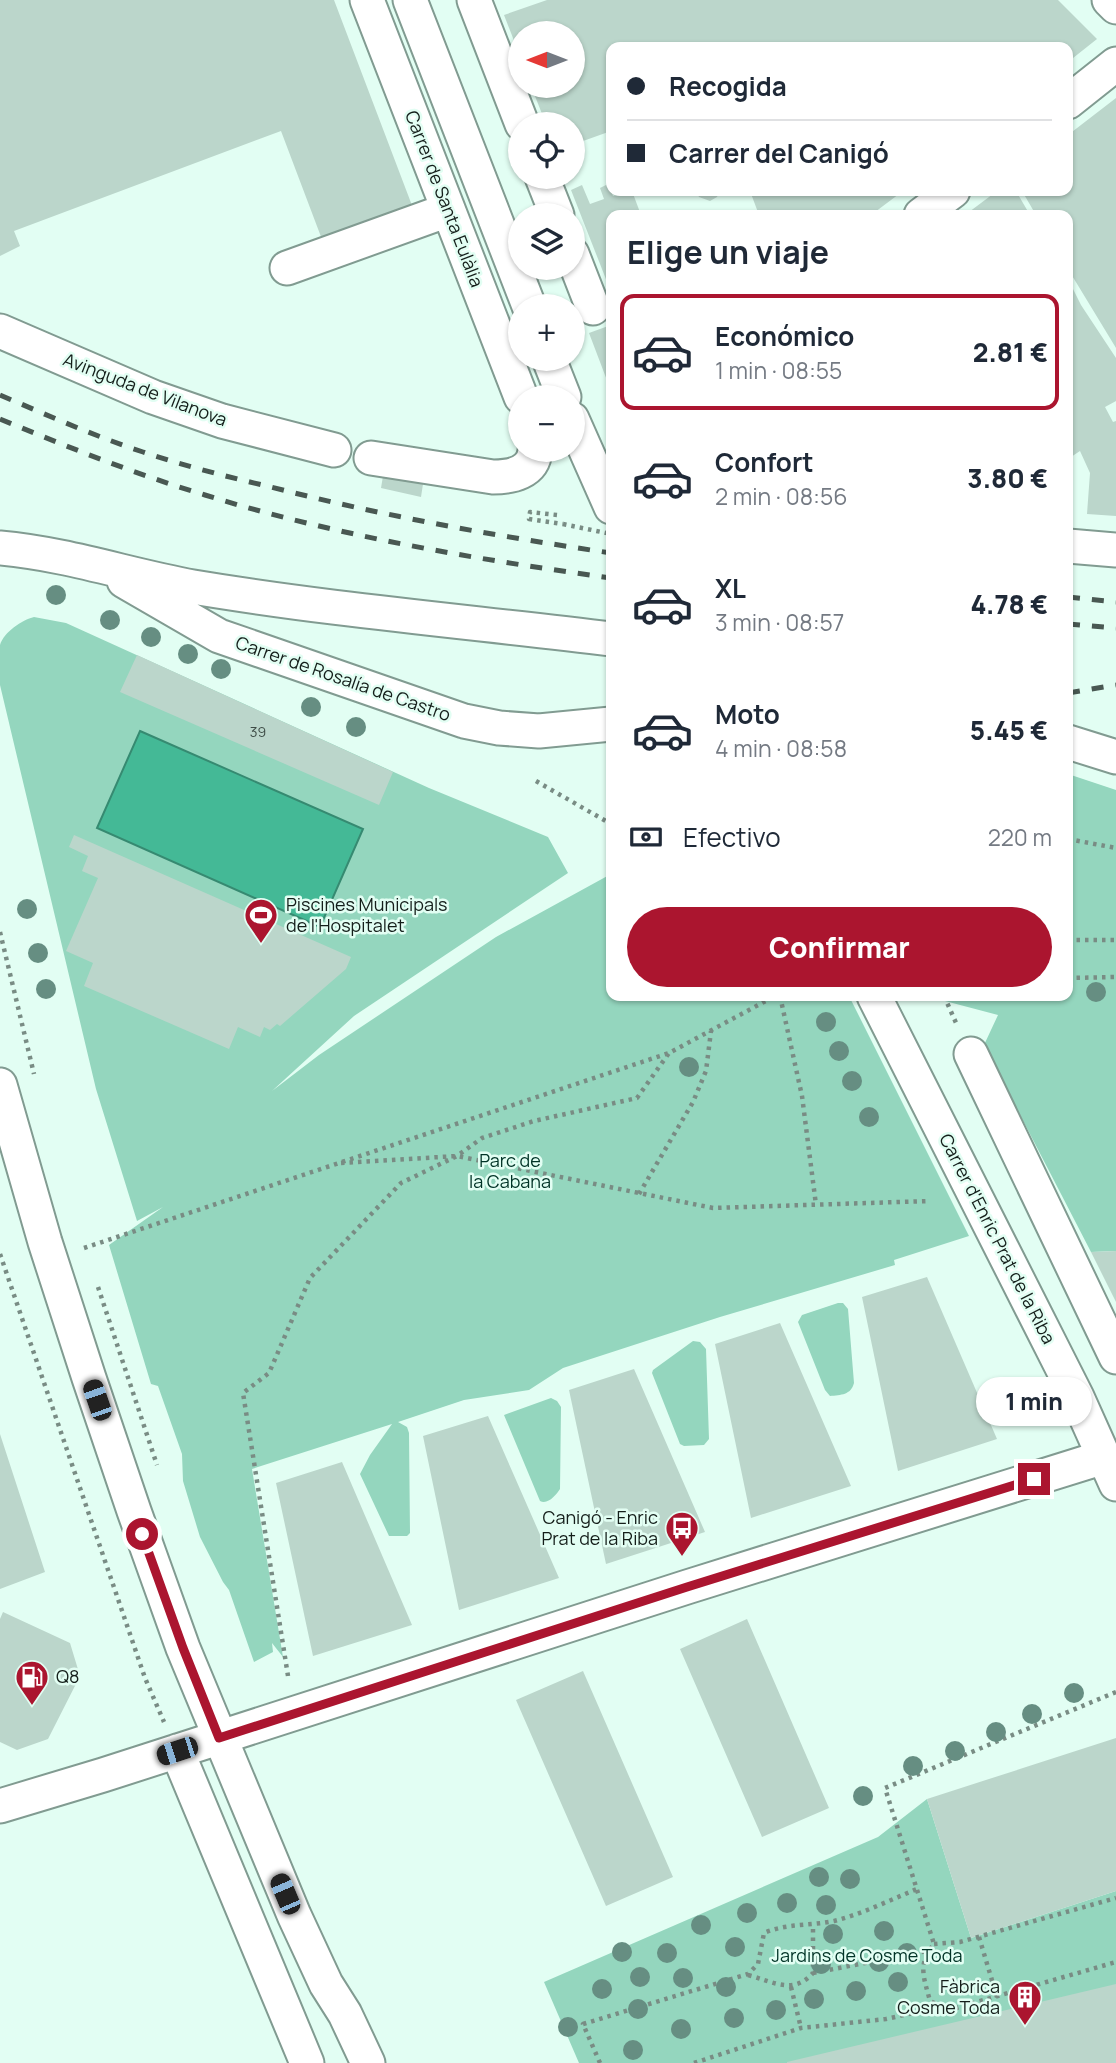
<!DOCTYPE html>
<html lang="es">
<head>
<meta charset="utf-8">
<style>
  body { margin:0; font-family:Manrope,sans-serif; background:#f6f6f7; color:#1f2937; height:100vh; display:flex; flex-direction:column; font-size:26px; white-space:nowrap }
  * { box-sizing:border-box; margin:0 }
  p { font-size:23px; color:#747a83 }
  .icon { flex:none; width:38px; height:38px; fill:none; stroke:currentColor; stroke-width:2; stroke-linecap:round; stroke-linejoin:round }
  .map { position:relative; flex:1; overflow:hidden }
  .side { position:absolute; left:606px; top:210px; width:467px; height:791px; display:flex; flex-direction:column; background:#fff; border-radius:14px; box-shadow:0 2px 5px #0004 }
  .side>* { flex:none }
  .top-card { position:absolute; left:606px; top:42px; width:467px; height:154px; border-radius:14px; box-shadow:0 2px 5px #0004; display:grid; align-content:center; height:154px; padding:0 21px; background:#fff }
  .needle { width:46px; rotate:270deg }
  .controls { position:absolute; left:508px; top:21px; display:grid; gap:14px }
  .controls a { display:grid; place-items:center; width:77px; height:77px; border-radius:50%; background:#fff; box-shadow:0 2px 5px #0004; font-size:35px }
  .end { position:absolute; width:32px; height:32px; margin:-16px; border:9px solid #ab152f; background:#fff; box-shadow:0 0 0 4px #fff }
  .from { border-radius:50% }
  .bubble { position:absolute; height:49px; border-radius:24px; background:#fff; box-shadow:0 2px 5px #0004; font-size:23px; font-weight:800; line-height:49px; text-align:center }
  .car { position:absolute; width:21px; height:42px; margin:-21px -10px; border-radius:9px; box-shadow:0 0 5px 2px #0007; background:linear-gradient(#222 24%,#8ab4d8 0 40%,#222 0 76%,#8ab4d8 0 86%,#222 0) }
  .top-card b { display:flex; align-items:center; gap:24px; height:66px; font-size:26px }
  .top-card b+b { border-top:2px solid #e0e1e3 }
  .top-card i { width:18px; height:18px; background:#1f2937 }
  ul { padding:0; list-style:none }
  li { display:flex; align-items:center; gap:21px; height:116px; margin:0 14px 10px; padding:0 7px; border:4px solid transparent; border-radius:14px }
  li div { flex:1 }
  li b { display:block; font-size:26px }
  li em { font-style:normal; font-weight:800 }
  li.current { border-color:#ab152f }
  li>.icon { width:63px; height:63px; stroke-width:1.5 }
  h2 { padding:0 21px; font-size:32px; line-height:84px }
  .pay { display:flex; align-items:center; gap:18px; height:77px; padding:0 21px; font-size:26px }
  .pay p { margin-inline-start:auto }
  .action { display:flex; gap:14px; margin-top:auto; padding:14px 21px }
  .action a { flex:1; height:80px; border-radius:42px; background:#ab152f; color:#fff; font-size:28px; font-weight:800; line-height:80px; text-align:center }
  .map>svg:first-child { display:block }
</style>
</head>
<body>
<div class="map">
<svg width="1116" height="2063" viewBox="0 0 1116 2063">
  <rect width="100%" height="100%" fill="#e2fef3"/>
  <path fill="#94d6be" d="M34 617 66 623 429 788 548 837 568 873 354 1016 272 1091 319 1055 496 937 611 874V996H849L969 1236 894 1260 895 1265 720 1317 563 1368 529 1390 464 1400 398 1422 407 1427 409 1433 410 1533 407 1536H389L360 1474 370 1455 392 1424 252 1469 283 1657 272 1643 273 1652 254 1662 229 1590 223 1582 200 1537 183 1481 182 1454 158 1386 151 1384 109 1245 163 1207 137 1221 96 1089 0 685C0 675 0 654 0 645 4 632 22 620 34 617Z
    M1068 774 1116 790V1251L1091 1252 984 1045 998 1015 926 996H1068Z
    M838 1303H843L848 1309 854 1383C851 1395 841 1395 830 1396L825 1390 798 1322 802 1315Z
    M693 1341 700 1342 706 1349 709 1439 704 1445 684 1446 680 1444 652 1373 653 1370Z
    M551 1398 557 1401 561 1407 560 1489C556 1495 548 1505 540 1501L504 1415Z
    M927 1799 971 1938 1116 1891V2063H579L544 1982 878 1837Z"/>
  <path fill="#44b996" stroke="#368a71" stroke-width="2" d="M140 731 363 829 320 927 97 828Z"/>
  <path fill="#bbd6cb" d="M0 0H334L416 216 326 250 281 131 14 231 20 246 0 256Z
    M547 0H1058L1097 39 1068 62V47H611V131L572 145V124H546L531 86H572V33H520V56L504 15Z
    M1116 98V348L1068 269V215H1036L1022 191H1068V135Z
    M608 184 613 196 632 191 641 215H611V292L571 190 582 185 590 204 604 199 600 188Z
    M696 191H720L717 197 710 201 699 197Z
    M750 191H903L871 215H759Z
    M997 191H1016L1030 215H965Z
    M1068 279 1081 305 1116 358V401L1105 407 1113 422 1116 421V516L1087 514 1090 473 1080 451 1068 459Z
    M611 325V382L608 383 589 333Z
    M383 476 423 484 421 497 381 488Z
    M137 655 393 772 379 805 120 692Z
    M74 835 351 957 346 969 280 1026 277 1024 270 1030 264 1027 260 1037 238 1027 229 1049 84 986 93 963 66 951 98 878 82 871 88 856 69 847Z
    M1116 1251V1302L1091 1252Z
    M927 1277 997 1439 898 1471 862 1297Z
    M780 1323 851 1486 751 1518 715 1344Z
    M634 1369 705 1532 606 1564 569 1390Z
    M488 1416 559 1578 459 1610 423 1436Z
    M0 1434 45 1572 0 1589Z
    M342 1462 412 1625 313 1656 276 1483Z
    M3 1612 70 1643 80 1676 48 1739 17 1750 0 1742V1619Z
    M747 1619 829 1808 762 1837 680 1649Z
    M583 1671 673 1877 606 1906 516 1700Z
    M1116 1738V1891L971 1938 927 1799Z
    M1116 1984V2063H787V2062Z"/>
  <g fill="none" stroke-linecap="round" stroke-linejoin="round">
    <defs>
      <path id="minor" d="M367 0 521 397
        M410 0 529 306
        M474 0 522 124
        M1109 0 1116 7
        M1068 102 1116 64
        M542 177 557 215
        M921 215 953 191
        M572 254 593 308
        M287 268 448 210
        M0 331 153 397 222 421 334 450
        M549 359 564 397
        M572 419 611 507
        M371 458 493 477C511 477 534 473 535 450
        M1068 546 1116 550
        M0 548C67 554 128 575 193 587 331 610 472 622 611 639
        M124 581 219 636 464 721 499 728 539 731 611 724
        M1068 742 1116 757
        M874 996 1077 1397 1116 1484
        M971 1054 1116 1357
        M0 1085 45 1242 89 1378 134 1511 183 1648 294 1915 326 1984 345 2014 368 2063
        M177 1751 307 2063
        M0 1806 103 1775 687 1587 1104 1457"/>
    </defs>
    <use href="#minor" stroke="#819b91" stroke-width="37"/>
    <path stroke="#798c84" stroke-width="4.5" stroke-dasharray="3.5 5" stroke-linecap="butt" d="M557 515 530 512 529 519 563 524
      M536 781 611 824
      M1068 839 1116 848
      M0 932 34 1074
      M1068 940H1116
      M1068 978 1116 977
      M780 996 802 1096 816 1205
      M944 996 957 1025
      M341 1163 457 1156 713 1208 930 1201
      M639 1194 693 1102 706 1071 711 1031
      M84 1248 669 1053 775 996
      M0 1254 145 1678 164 1722
      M98 1287 157 1465
      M288 1676 243 1393 269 1373 310 1278 401 1183 457 1156 482 1138 534 1121 637 1098 669 1053
      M1116 1692 885 1788 934 1944C917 1964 924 1978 930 2001L949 2010 1116 1962
      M979 1937 997 1997
      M934 1944 960 1942 1116 1898
      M813 1973 927 1951
      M748 1975C774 1982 793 1995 813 1973V1925
      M791 1987 801 2028
      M600 2063 583 2024 748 1974 758 1964 764 1933C787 1923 810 1926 834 1921 862 1914 890 1900 917 1889
      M694 2063 801 2028 886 2019 941 2007"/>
    <use href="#minor" stroke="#fff" stroke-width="33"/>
    <path stroke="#495852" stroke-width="5" stroke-dasharray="12 12" stroke-linecap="butt" d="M0 395C47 415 94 436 143 452 185 466 228 477 271 487 383 516 496 536 611 553
      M0 419C68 447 135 474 205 495 337 536 474 559 611 578
      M1068 597 1116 602
      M1068 624 1116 628
      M1068 693 1116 685"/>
    <path stroke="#798c84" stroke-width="4.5" stroke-dasharray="3.5 5" stroke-linecap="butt" d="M563 524 611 534"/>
  </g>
  <g fill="#668e82">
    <circle cx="56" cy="595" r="10"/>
    <circle cx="110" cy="620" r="10"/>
    <circle cx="151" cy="637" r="10"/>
    <circle cx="188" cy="654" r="10"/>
    <circle cx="221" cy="669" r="10"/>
    <circle cx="311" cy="707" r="10"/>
    <circle cx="356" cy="727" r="10"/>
    <circle cx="27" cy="909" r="10"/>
    <circle cx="38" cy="953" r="10"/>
    <circle cx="46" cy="989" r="10"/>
    <circle cx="1096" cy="992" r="10"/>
    <circle cx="826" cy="1022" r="10"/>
    <circle cx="839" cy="1051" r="10"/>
    <circle cx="689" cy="1067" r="10"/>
    <circle cx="852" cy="1081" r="10"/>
    <circle cx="869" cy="1117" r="10"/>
    <circle cx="1074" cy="1693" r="10"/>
    <circle cx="1032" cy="1714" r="10"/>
    <circle cx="996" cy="1732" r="10"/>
    <circle cx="955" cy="1751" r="10"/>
    <circle cx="913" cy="1766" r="10"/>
    <circle cx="863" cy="1796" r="10"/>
    <circle cx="819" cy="1877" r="10"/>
    <circle cx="850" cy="1879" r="10"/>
    <circle cx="787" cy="1903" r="10"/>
    <circle cx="826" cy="1905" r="10"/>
    <circle cx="747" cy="1913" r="10"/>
    <circle cx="701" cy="1925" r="10"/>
    <circle cx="884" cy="1931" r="10"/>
    <circle cx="833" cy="1934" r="10"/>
    <circle cx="735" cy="1947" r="10"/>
    <circle cx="622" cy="1952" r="10"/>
    <circle cx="667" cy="1953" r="10"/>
    <circle cx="907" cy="1953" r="10"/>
    <circle cx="879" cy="1962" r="10"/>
    <circle cx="821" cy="1964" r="10"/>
    <circle cx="640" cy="1977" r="10"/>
    <circle cx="683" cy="1978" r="10"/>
    <circle cx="898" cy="1982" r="10"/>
    <circle cx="726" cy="1987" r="10"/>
    <circle cx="602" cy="1989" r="10"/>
    <circle cx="856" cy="1991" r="10"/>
    <circle cx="814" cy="1999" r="10"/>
    <circle cx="638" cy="2009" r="10"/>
    <circle cx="776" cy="2010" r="10"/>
    <circle cx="734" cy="2018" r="10"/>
    <circle cx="568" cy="2027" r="10"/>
    <circle cx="681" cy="2029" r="10"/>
    <circle cx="633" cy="2050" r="10"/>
  </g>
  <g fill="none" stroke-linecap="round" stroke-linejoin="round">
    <path stroke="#ab152f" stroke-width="9" d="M142 1534 183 1648 219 1738 687 1587 1034 1479"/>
  </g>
  <defs>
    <symbol id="stadium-pin" viewBox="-11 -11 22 30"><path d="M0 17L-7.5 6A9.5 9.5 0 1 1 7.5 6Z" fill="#ab152f" stroke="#e2fef3"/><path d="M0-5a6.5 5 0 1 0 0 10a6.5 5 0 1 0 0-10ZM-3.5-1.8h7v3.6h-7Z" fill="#fff"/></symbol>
    <symbol id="bus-pin" viewBox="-11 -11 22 30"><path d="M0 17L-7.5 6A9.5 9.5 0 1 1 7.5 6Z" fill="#ab152f" stroke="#e2fef3"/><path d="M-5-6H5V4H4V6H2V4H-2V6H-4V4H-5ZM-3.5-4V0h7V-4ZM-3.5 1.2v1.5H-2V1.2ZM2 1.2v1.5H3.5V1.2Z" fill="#fff"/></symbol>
    <symbol id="fuel-pin" viewBox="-11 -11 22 30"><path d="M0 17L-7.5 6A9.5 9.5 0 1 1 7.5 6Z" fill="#ab152f" stroke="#e2fef3"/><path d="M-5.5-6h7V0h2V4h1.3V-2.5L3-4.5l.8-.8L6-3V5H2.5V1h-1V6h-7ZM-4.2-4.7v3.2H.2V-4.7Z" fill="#fff"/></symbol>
    <symbol id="building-pin" viewBox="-11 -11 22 30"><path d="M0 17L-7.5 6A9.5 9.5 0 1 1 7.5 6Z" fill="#ab152f" stroke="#e2fef3"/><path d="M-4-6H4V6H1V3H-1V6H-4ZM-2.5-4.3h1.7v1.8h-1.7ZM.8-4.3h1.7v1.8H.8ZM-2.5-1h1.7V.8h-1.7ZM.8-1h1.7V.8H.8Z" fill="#fff"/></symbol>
  </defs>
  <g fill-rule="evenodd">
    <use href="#stadium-pin" x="242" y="896" width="38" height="52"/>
    <use href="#bus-pin" x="663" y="1509" width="38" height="52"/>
    <use href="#fuel-pin" x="13" y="1658" width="38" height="52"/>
    <use href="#building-pin" x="1006" y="1978" width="38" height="52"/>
  </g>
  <g text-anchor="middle" stroke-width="5" stroke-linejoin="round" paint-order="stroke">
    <g font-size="14" fill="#3e4c46">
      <text x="258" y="737">39</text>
    </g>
    <g font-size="18" fill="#141e1a" stroke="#e2fef3">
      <text transform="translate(444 199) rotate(69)" y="6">Carrer de Santa Eulàlia</text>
      <text transform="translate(145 390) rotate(21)" y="6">Avinguda de Vilanova</text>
      <text transform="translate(343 679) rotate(19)" y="6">Carrer de Rosalía de Castro</text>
      <text transform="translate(997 1239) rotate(63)" y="6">Carrer d'Enric Prat de la Riba</text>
    </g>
    <g font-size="18" fill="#141e1a" stroke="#e2fef3" text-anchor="start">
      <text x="286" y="911">Piscines Municipals<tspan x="286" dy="21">de l'Hospitalet</tspan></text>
      <text x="658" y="1524" text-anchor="end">Canigó - Enric<tspan x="658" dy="21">Prat de la Riba</tspan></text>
      <text x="56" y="1683">Q8</text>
      <text x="1000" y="1993" text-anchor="end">Fàbrica<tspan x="1000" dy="21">Cosme Toda</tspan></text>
    </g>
    <g font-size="18" fill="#003326" stroke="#e2fef3">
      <text x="510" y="1167">Parc de<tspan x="510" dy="21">la Cabana</tspan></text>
      <text x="867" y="1962">Jardins de Cosme Toda</text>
    </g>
  </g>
</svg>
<div class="controls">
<a><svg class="needle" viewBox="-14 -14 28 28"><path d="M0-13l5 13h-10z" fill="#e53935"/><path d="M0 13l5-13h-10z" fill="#747a83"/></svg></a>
<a><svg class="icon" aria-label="locate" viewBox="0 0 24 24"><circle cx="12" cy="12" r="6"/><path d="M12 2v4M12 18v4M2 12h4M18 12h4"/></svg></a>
<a><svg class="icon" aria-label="layers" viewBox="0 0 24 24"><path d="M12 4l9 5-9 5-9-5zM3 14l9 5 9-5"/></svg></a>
<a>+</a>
<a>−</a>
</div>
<i class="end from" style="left:142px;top:1534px"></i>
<i class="end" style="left:1034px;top:1479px"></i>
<div class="bubble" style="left:976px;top:1377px;width:116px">1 min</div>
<i class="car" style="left:97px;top:1400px;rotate:341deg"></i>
<i class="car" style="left:177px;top:1751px;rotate:252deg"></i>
<i class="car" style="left:285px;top:1894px;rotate:337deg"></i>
<div class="top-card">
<b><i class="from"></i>Recogida</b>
<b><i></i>Carrer del Canigó</b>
</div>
<section class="side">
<h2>Elige un viaje</h2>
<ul>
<li class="current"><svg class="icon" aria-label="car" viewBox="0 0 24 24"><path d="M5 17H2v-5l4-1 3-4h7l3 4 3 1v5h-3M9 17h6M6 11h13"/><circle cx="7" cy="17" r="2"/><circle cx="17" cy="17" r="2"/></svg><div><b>Económico</b><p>1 min · 08:55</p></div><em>2.81 €</em></li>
<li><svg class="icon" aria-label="car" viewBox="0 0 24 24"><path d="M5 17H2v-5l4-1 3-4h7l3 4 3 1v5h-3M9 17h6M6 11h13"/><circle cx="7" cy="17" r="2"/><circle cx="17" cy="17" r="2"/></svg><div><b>Confort</b><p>2 min · 08:56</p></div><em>3.80 €</em></li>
<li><svg class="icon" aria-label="car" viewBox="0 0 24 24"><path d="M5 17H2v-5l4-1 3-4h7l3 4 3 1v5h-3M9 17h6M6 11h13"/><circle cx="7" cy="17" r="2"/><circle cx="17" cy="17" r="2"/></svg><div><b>XL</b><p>3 min · 08:57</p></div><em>4.78 €</em></li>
<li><svg class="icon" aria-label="car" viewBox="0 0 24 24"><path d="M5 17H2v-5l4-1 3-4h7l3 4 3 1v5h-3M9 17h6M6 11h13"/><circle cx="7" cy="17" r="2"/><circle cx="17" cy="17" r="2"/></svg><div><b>Moto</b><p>4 min · 08:58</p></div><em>5.45 €</em></li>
</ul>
<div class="pay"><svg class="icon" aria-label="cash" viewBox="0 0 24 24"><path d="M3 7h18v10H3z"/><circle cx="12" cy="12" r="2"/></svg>Efectivo<p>220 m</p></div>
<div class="action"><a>Confirmar</a></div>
</section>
</div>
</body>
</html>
